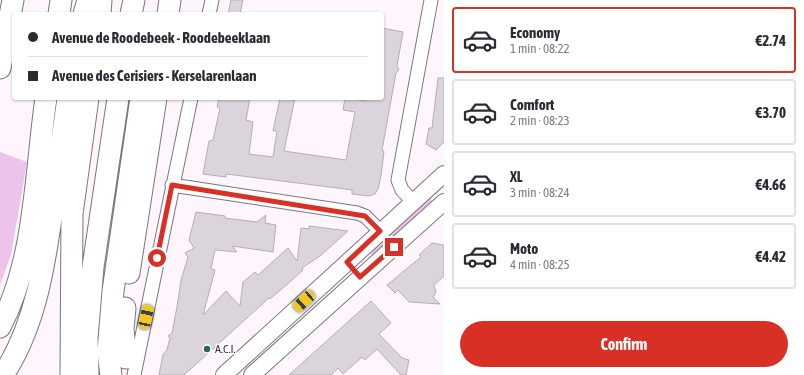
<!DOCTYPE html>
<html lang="en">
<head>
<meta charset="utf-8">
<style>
  body { margin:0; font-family:"Asap Condensed",sans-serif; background:#f2f2f3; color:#2b2b33; height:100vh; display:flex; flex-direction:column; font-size:15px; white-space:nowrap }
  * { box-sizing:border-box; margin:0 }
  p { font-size:13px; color:#7c7c81 }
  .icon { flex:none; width:22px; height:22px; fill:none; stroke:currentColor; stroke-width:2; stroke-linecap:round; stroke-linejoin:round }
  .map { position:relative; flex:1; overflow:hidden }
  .sheet { display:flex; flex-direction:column; background:#fff; width:360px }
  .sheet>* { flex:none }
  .hud { position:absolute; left:12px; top:12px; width:372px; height:88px; border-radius:4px; box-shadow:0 1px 3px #0004; display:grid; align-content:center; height:88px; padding:0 16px; background:#fff }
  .end { position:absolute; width:18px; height:18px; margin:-9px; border:5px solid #d93025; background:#fff; box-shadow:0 0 0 2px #fff }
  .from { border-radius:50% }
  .car { position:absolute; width:12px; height:24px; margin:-12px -6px; border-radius:5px; box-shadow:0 0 3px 1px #0007; background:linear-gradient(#f5c518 24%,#345 0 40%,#f5c518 0 76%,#345 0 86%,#f5c518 0) }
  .hud b { display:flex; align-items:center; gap:14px; height:38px; font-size:15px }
  .hud b+b { border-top:1px solid #e1e1e2 }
  .hud i { width:10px; height:10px; background:#2b2b33 }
  ul { padding:7px 0 0; list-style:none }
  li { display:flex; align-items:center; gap:12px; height:66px; margin:0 8px 6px; padding:0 8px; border:2px solid #e1e1e2; border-radius:4px }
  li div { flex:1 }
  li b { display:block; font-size:15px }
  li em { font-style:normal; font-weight:700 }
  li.active { border-color:#d93025 }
  li>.icon { width:36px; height:36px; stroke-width:1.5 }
  .cta { display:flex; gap:8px; margin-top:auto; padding:8px 16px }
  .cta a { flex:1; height:46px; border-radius:24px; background:#d93025; color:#fff; font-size:16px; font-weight:700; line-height:46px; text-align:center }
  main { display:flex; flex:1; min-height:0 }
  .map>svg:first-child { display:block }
</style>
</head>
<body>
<main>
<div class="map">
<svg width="444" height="375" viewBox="0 0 444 375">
  <rect width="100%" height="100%" fill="#fef5fd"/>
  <path fill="#ecc3eb" d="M0 152 27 162 11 255 0 285Z
    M429 197 435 204 375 258 368 251Z"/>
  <path fill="#dcd4dc" stroke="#b6aeb6" d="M231 0H243L240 14H228Z
    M382 28 403 32 397 66 399 70 396 73 382 150 384 151 381 176 378 189 375 194 369 196 352 194V190L337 188 226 174V177L203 174 209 141 213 140 220 108 217 107 219 98H250L246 120 253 122 249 154 273 157 277 131H273L280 98H295L284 151 346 160 355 112 343 110 345 98 366 101 367 98H382Z
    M438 78H444V142L436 150 426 144 429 128H432Z
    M196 212 225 216V218L257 222 266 215 265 223 276 225 273 252 232 246 237 252 215 250 211 269 215 270 203 315 226 291 240 306 243 282 255 272 258 275 288 248 297 261 301 228 309 229V226L348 231 320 256 302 268 303 270 291 281 270 299 269 298 184 375H159L163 354 167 350 170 338 168 336 172 333 177 307 181 280 188 257 185 253 194 248 189 240Z
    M432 243 444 245V276L434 285 436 292 433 297 440 304 409 302 398 290 395 293 387 285 421 257 419 255Z
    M371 301 391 323 379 334 402 358 409 360 406 375H401L377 349 365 360 362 357 343 374 338 368 331 375H289Z"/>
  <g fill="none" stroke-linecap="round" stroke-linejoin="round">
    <defs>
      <path id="minor" d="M209 14 212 0
        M172 185 357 213 365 216 380 231
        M413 202 402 190 398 180 431 0
        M134 375 191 98"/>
      <path id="tertiary" d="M224 375 444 174
        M252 375 444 202"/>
      <path id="trunk" d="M59 14 61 0
        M84 14 88 0
        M100 14 101 0
        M131 14 134 0
        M168 14 170 0
        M0 68 13 0
        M129 273 156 98
        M125 308 123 329 126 358
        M0 327C36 258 35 174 46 98
        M3 375C36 325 45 263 53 204 58 169 63 133 68 98
        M71 375 72 214 88 98
        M88 375 87 338 93 267 118 98
        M111 375 108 352 113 291 141 98"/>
    </defs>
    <use href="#minor" stroke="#7d757c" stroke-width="15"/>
    <use href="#tertiary" stroke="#7d757c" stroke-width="18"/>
    <use href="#trunk" stroke="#7d757c" stroke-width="23"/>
    <use href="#minor" stroke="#fff" stroke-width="13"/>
    <use href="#tertiary" stroke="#fff" stroke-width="16"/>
    <use href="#trunk" stroke="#fff" stroke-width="21"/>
  </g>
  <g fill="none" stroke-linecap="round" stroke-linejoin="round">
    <path stroke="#d93025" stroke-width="5" d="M157 258 172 185 365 216 380 231 347 262 360 277 394 247"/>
  </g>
  <circle fill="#26695b" stroke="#fff" stroke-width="1.5" cx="207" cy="349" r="4"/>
  <g text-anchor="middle" stroke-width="3" stroke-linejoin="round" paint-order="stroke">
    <g font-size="12" fill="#373437" stroke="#fff" text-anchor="start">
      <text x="215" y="353">A.C.I.</text>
    </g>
  </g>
</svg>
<i class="end from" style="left:157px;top:258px"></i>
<i class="end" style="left:394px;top:247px"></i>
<i class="car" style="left:304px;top:301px;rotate:228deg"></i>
<i class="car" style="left:146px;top:317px;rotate:12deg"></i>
<div class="hud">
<b><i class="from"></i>Avenue de Roodebeek - Roodebeeklaan</b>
<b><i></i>Avenue des Cerisiers - Kerselarenlaan</b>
</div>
</div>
<section class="sheet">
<ul>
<li class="active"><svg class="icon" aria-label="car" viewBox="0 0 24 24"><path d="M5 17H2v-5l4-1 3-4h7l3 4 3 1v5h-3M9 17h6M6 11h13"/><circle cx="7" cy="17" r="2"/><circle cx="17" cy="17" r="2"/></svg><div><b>Economy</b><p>1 min · 08:22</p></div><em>€2.74</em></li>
<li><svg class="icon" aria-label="car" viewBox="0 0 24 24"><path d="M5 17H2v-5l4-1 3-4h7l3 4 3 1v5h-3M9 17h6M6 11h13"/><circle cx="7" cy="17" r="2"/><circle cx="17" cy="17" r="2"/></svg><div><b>Comfort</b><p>2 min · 08:23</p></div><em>€3.70</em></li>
<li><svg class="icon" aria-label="car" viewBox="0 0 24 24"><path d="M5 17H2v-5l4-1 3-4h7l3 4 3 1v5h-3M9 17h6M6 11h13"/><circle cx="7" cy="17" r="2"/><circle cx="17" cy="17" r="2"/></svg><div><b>XL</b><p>3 min · 08:24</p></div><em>€4.66</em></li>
<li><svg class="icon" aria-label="car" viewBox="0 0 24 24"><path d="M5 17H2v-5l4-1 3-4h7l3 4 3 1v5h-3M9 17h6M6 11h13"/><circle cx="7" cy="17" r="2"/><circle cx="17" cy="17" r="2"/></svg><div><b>Moto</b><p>4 min · 08:25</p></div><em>€4.42</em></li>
</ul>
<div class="cta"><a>Confirm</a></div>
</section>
</main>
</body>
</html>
